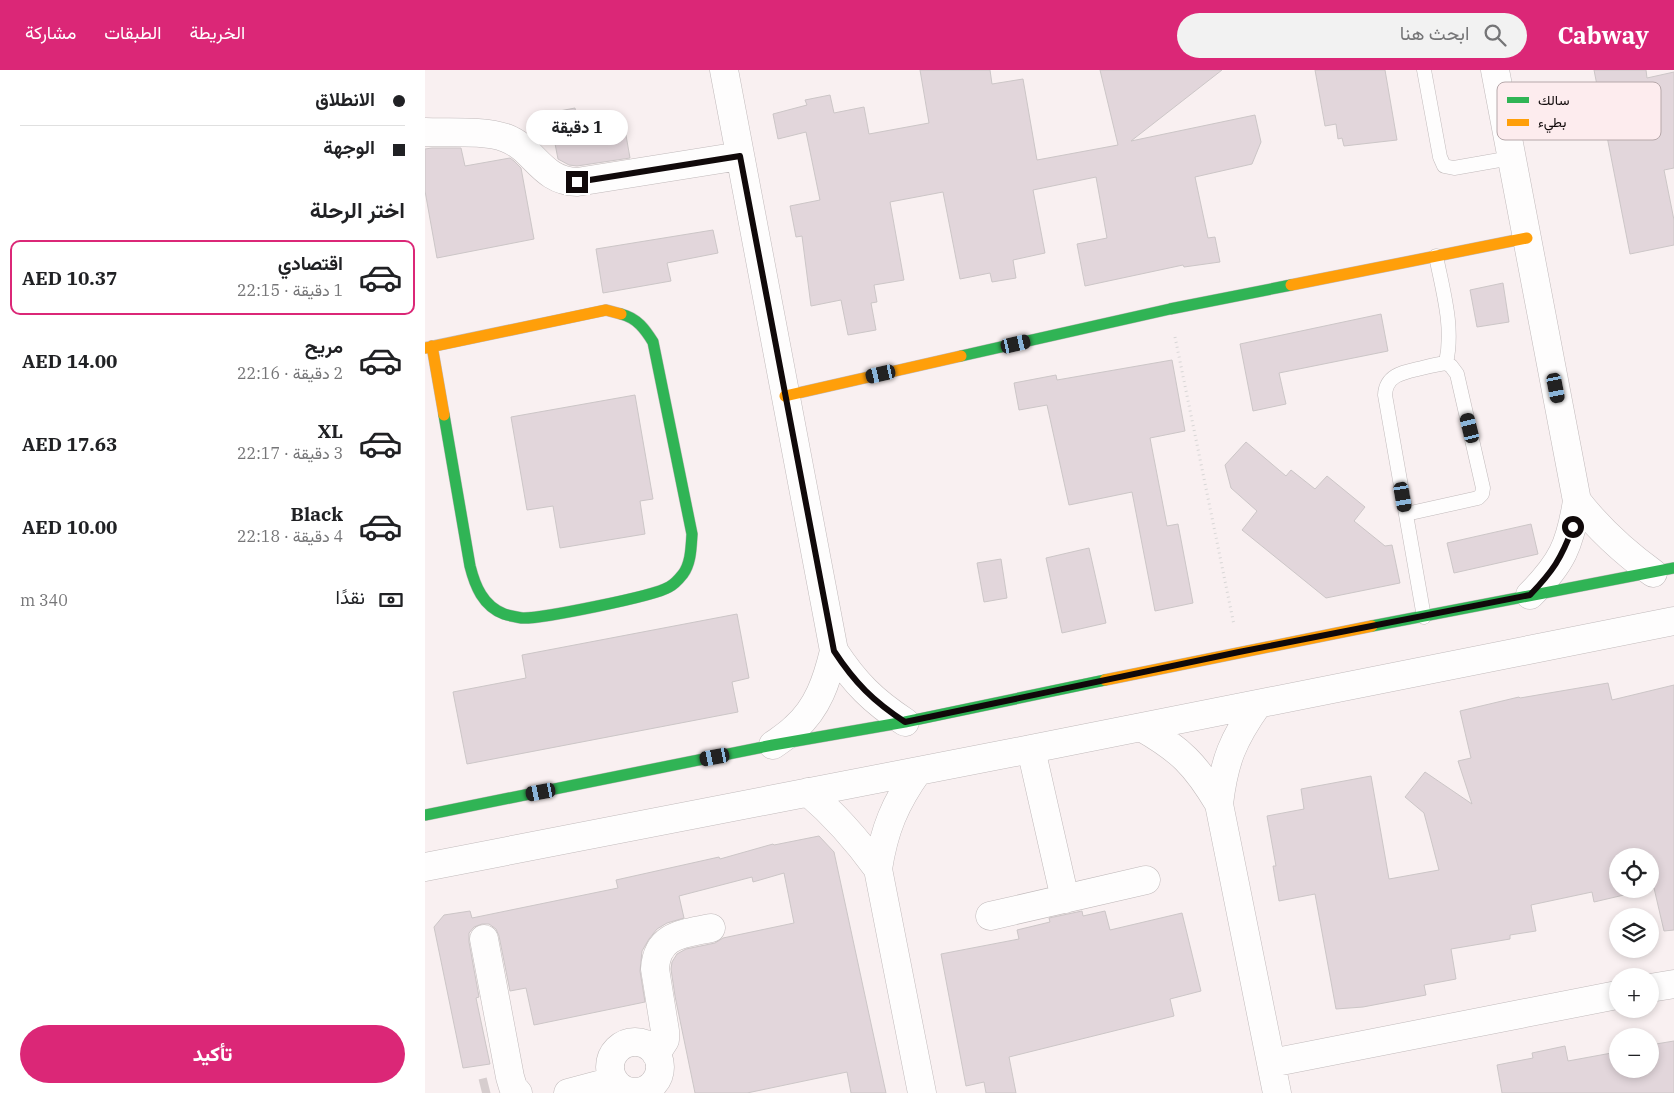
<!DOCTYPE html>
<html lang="ar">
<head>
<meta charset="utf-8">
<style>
  body { margin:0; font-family:"IBM Plex Serif",Vazirmatn,serif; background:#f2f2f2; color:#202124; direction:rtl; height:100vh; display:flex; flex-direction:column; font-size:19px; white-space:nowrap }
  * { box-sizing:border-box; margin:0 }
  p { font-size:16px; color:#757577 }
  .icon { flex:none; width:28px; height:28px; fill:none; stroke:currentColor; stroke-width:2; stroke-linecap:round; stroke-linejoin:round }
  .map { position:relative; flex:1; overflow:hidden; direction:ltr }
  .drawer { display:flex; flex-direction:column; background:#fff; width:425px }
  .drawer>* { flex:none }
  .guide { display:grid; align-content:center; height:110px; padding:0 20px; background:#fff }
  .tools { position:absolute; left:1184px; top:778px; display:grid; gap:10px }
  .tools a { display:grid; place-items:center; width:50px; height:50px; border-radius:50%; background:#fff; box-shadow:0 2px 8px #0003; font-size:25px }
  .end { position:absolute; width:22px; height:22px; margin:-11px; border:6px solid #10090a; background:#fff; box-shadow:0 0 0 2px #fff }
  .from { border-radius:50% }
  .bubble { position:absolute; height:35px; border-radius:18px; background:#fff; box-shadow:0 2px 8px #0003; font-size:16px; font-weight:800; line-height:35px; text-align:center; direction:rtl }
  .car { position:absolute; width:15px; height:30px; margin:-15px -8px; border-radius:6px; box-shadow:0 0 4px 1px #0007; background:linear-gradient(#222 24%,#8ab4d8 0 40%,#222 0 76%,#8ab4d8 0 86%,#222 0) }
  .guide b { display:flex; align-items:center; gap:18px; height:48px; font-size:19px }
  .guide b+b { border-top:1px solid #e0e0e0 }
  .guide i { width:12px; height:12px; background:#202124 }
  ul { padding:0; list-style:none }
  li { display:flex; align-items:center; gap:15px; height:75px; margin:0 10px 8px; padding:0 10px; border:2px solid transparent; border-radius:10px }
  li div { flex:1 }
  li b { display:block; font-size:19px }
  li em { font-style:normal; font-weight:800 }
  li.current { border-color:#db2777 }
  li>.icon { width:45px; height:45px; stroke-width:1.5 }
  h2 { padding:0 20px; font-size:22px; line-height:60px }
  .pay { display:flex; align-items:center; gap:12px; height:55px; padding:0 20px; font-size:19px }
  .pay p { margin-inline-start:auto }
  .action { display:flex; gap:10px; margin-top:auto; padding:10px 20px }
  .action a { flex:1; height:58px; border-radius:30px; background:#db2777; color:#fff; font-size:20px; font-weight:800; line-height:58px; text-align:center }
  header { display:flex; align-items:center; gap:30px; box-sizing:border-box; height:70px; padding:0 25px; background:#db2777; color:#fff }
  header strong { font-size:24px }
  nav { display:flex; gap:28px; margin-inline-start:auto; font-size:18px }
  .search { width:350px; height:45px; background:#f2f2f2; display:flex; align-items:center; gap:12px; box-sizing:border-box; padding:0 18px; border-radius:28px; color:#757577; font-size:19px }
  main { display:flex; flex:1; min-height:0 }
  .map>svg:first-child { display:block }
</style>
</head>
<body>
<header>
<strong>Cabway</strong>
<div class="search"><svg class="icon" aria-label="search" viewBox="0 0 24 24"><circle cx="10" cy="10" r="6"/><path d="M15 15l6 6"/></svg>ابحث هنا</div>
<nav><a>الخريطة</a><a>الطبقات</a><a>مشاركة</a></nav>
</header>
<main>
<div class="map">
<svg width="1249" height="1023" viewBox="0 0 1249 1023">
  <rect width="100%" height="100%" fill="#f9f0f1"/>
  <path fill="#e2d6db" stroke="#ccc6c7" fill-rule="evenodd" d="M495 0H565L567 14 598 9 612 90 693 75 675 0H797L706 71 830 45 836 72 827 94 770 107 783 168 790 167 795 192 759 197 758 195 660 216 652 174 682 168 671 107 608 120 620 183 588 190 591 208 567 212 565 203 535 209 518 122 465 132 479 210 449 215 452 232 446 233 451 260 423 265 416 230 386 236 377 166 371 167 365 136 395 130 381 62 353 69 348 44 382 35 380 30 405 25 409 43 439 37 444 64 504 53Z
    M890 0H960L972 70 919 76 917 68 913 69 911 54 900 56Z
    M1169 0H1221L1222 8 1249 2V98L1239 100 1249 150V175L1205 184Z
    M150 38 154 62 199 54 205 88 152 96 144 95 133 89 124 43Z
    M7 78H36L40 96 85 88 89 91 96 98 109 169 12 188 0 121V79Z
    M288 160 293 183 242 193 246 211 178 223 171 179Z
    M1078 213 1084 252 1052 257 1045 220Z
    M956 244 963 281 854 303 861 334 828 341 815 274Z
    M747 290 760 361 725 368 742 456 753 454 768 533 730 541 707 422 644 435 622 335 594 340 589 313 631 305 632 310Z
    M210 325 228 429 215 431 220 464 135 478 128 436 102 440 86 347Z
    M821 372 861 406 866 400 890 419 902 406 940 437 929 451 960 476 967 475 975 513 901 528 817 460 832 441 806 418 800 395Z
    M1106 454 1113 484 1029 503 1022 473Z
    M664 478 681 553 637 563 621 488Z
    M576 489 582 528 559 532 552 493Z
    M312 544 324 608 307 612 313 642 42 694 28 622 101 608 97 585Z
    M1183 613 1187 630 1249 615V860L1239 861 1229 818 1169 832 1167 822 1106 835 1111 861 1085 865V869L1026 879 1031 909 999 915 1001 925 938 937 911 939 890 824 854 831 848 796H851L842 746 879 739 876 719 946 706 964 809 1014 800 999 743 980 727 1000 702 1047 734 1033 691 1046 688 1035 641 1094 627 1095 628ZM1192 786H1225V819H1192Z
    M394 766 409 782 461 1023H426L422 1002 322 1023H270L250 926 246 899 247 892 252 884 261 879 290 873 298 868 369 853 359 803 328 812 327 807 254 826 259 848 242 853 232 859 224 869 217 881 215 901 220 932 109 955 101 918 85 921 74 866 71 859 64 854H57L49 857 44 863V872L54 927 51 928 65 994 38 998 9 857 19 845 45 841 47 848 193 818 191 810 294 787 295 789 348 774 349 775Z
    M657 841 658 846 680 841 685 860 757 843 776 921 745 929 749 946 584 987 591 1023H561L559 1012 541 1016 516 884 594 869 592 860 625 852 624 848Z
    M1249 971V1023H1077L1072 995 1108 988 1107 983 1140 976 1143 991 1192 982V999H1225V975Z"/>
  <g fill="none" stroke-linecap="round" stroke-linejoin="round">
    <path stroke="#d6cdce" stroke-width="28" stroke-dasharray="28 14" stroke-linecap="butt" d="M57 1023 65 1021"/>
    <defs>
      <path id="lane" d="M999 0 1015 87 1019 96 1029 98 1086 88
        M1011 186C1018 222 1029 257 1021 293
        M981 444 1053 428 1057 424 1058 418 1032 304 1026 296 1021 293C1013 294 1005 296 997 298 980 302 961 304 960 325L999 547"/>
      <path id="street" d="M299 0 409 581C430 613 448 631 480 652
        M1070 0 1152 431C1145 475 1137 493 1105 525
        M0 62C24 63 59 60 81 68 110 79 116 111 152 112L315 86
        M1152 431C1174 459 1199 482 1228 503
        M833 634C808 669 799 691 794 734L852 1023
        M716 657C755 679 771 695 794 734
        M348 675C355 670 363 665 370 658 393 638 402 610 409 581
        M606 679 640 829
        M493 701C470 733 459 760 453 799L497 1023
        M383 722C410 745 432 770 453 799
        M0 797 606 679 1249 551
        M565 846 721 810
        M59 869 85 1007 88 1017 93 1023
        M1225 918 1249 914
        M185 997a25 25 0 1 1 50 0a25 25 0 1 1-50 0Z
        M231 984 240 970V961L230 899C232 864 258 864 286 858
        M846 993 1192 925
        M143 1023 188 1011"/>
      <path id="fast" d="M536 286 745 239 866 215
        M19 345 45 496C50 516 58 536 79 544 84 546 92 547 97 548 115 549 230 526 244 517 248 515 254 509 258 504 266 493 266 478 267 464L228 272C220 259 212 248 196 244
        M947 556 1249 498
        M0 745 348 675 480 652 680 610"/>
      <path id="slow" d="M866 215 1102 168
        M7 276 19 345
        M0 278 181 240 196 244
        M360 326 536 286
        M680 610 947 556"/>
    </defs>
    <use href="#lane" stroke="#c1babb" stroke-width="15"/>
    <use href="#street" stroke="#c1babb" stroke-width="29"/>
    <use href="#fast" stroke="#c1babb" stroke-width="12"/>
    <use href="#slow" stroke="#c1babb" stroke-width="12"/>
    <path stroke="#d8d6d6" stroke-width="3" stroke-dasharray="1 4" stroke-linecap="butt" d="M750 267 809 555"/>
    <use href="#lane" stroke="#fefdfd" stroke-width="14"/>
    <use href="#street" stroke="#fefdfd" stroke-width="28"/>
    <use href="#fast" stroke="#30b455" stroke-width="11"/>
    <use href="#slow" stroke="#ff9f0a" stroke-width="11"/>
  </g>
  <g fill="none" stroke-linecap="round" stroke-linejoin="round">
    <path stroke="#10090a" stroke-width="6" d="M152 112 315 86 409 581C430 613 448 631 480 652L814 582 1105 525C1128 501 1136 489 1148 457"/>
  </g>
  <rect x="1072" y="12" width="164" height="58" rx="8" fill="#fdecee" stroke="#b6a8aa" stroke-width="1"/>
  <rect x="1082" y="27" width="22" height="6" fill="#30b455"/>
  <rect x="1082" y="49" width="22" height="7" fill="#ff9f0a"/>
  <g font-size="14" fill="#10090a">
    <text x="1113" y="35">سالك</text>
    <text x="1113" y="57">بطيء</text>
  </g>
</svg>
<div class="tools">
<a><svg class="icon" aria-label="locate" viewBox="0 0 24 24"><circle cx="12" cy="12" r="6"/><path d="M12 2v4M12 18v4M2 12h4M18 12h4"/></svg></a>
<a><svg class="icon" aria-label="layers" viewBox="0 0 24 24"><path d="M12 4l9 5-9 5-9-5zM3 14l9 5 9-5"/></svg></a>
<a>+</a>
<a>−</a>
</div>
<i class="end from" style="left:1148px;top:457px"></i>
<i class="end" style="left:152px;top:112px"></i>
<div class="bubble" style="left:101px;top:40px;width:102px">1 دقيقة</div>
<i class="car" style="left:591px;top:274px;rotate:77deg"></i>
<i class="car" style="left:456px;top:304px;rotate:257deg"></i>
<i class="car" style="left:1131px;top:318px;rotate:169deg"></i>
<i class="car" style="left:1045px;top:358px;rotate:346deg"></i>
<i class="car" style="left:978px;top:427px;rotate:170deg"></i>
<i class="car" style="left:290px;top:687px;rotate:259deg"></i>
<i class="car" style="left:116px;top:722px;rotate:259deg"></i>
</div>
<section class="drawer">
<div class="guide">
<b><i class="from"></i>الانطلاق</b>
<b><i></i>الوجهة</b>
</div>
<h2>اختر الرحلة</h2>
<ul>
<li class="current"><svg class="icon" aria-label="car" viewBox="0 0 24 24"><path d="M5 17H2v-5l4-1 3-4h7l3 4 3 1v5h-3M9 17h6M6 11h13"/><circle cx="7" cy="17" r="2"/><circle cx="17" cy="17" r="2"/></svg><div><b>اقتصادي</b><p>1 دقيقة · 22:15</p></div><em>AED 10.37</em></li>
<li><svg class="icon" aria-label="car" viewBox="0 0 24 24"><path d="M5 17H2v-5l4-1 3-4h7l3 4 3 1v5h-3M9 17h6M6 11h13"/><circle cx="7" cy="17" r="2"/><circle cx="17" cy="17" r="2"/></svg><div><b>مريح</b><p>2 دقيقة · 22:16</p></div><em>AED 14.00</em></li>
<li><svg class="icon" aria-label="car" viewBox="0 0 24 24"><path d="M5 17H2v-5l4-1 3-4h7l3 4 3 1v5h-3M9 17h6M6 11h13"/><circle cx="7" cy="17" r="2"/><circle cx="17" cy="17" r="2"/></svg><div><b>XL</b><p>3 دقيقة · 22:17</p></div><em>AED 17.63</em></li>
<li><svg class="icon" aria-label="car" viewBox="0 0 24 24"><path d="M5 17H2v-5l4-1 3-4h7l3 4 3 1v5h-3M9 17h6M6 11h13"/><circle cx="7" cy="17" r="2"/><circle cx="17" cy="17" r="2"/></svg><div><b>Black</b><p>4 دقيقة · 22:18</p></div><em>AED 10.00</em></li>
</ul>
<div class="pay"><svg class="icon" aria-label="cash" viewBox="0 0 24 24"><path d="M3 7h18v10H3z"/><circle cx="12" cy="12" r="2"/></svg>نقدًا<p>340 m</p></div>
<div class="action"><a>تأكيد</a></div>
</section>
</main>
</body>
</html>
